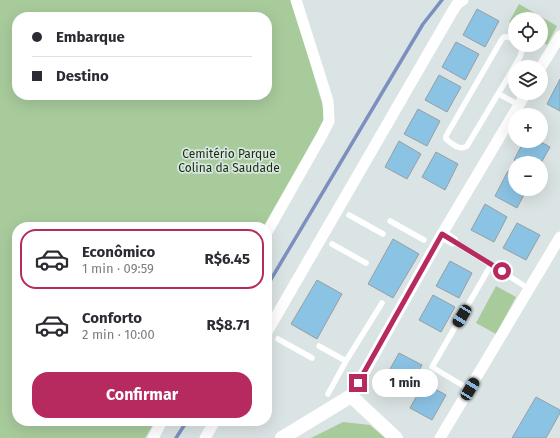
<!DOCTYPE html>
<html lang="pt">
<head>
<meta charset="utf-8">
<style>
  body { margin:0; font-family:"Fira Sans",sans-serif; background:#f7f7f7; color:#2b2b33; height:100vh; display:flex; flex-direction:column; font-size:15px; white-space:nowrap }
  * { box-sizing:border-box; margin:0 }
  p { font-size:13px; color:#7c7c81 }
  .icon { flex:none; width:22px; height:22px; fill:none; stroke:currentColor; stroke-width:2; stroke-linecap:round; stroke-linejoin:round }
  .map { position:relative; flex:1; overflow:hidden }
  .details { position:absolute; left:12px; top:222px; width:260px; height:204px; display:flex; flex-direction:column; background:#fff; border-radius:16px; box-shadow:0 4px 16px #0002 }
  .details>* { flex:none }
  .banner { position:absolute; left:12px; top:12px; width:260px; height:88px; border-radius:16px; box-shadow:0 4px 16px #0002; display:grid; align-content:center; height:88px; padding:0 20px; background:#fff }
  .buttons { position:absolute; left:508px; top:12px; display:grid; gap:8px }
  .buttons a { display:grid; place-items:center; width:40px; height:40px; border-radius:50%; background:#fff; box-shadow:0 4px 16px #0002; font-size:20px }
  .end { position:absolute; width:18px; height:18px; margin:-9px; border:5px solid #b72a5f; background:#fff; box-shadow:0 0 0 2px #fff }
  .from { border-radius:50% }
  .bubble { position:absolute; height:28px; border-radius:14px; background:#fff; box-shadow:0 4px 16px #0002; font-size:13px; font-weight:700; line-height:28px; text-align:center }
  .car { position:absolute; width:12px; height:24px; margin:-12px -6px; border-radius:5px; box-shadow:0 0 3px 1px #0007; background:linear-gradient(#222 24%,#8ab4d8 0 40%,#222 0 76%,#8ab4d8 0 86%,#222 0) }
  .banner b { display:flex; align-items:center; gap:14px; height:38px; font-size:15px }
  .banner b+b { border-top:1px solid #e1e1e2 }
  .banner i { width:10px; height:10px; background:#2b2b33 }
  ul { padding:7px 0 0; list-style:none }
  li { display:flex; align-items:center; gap:12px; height:60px; margin:0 8px 6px; padding:0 12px; border:2px solid transparent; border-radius:16px }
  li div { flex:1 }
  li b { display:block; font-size:15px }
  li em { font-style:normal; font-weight:700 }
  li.selected { border-color:#b72a5f }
  li>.icon { width:36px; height:36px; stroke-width:1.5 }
  .action { display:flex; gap:8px; margin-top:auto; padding:8px 20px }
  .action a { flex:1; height:46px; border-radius:16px; background:#b72a5f; color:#fff; font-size:16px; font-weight:700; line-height:46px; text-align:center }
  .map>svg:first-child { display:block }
</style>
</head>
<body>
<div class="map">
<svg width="560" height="438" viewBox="0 0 560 438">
  <rect width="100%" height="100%" fill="#dbe4e4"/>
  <path fill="#a8cb9c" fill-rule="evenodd" d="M0 0H292L328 124 267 227H17V421H155L145 438H0ZM17 17H267V95H17Z
    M519 4 557 26 547 45 541 41V19H515V26L509 22Z
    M496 286 516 297 496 334 476 323Z
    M343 422 370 425 385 438H311Z"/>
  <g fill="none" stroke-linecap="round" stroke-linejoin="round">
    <path stroke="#7c90bf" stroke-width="3.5" d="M267 286 423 24 442 0
      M176 438 187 421"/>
  </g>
  <path fill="#8bc3e4" stroke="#989ea2" d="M477 9 499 21 485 47 463 35Z
    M456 42 479 54 465 80 442 67Z
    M439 75 461 87 447 112 425 100Z
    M560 79V111L547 104Z
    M418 109 440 121 427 146 404 134Z
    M399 141 421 154 407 179 385 167Z
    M524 141H539L550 147 541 163H519L514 160Z
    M436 152 458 164 445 190 422 177Z
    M508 171 515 174V189H527L517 208 495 196Z
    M485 204 507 217 494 242 471 230Z
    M517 223 540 235 526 260 503 248Z
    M393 239 419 254 393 298 368 284Z
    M450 261 472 273 459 298 436 286Z
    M317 280 342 294 317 339 291 324Z
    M433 295 455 307 441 332 419 320Z
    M399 353 422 365 408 390 385 378Z
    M424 383 446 395 432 420 410 408Z
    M536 397 560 410V413L546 438H512Z"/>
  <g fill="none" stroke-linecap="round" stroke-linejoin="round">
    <path stroke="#fff" stroke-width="5.5" d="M515 40 508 37H504L502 39 446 136V139C452 144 460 151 467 146L520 57 523 47 521 45
      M499 94 519 105
      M349 215 383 234
      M390 221 424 240
      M453 241 523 285
      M332 244 366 263
      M278 339 312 358
      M319 346 346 361 328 394
      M346 361 382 303
      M462 385 432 367 491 265"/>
    <path stroke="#fff" stroke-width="11" d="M541 67 560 36
      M267 232 322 135 329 121 328 101 296 0
      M442 234 453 241
      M267 332 452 12 457 4 463 0
      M351 396 442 234 526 93
      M153 438 162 421
      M205 438 215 421
      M440 438 560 237"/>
    <path stroke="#fff" stroke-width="14" d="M282 438 351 396 396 438"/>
  </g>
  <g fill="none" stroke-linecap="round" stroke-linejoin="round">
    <path stroke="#b72a5f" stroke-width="5" d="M358 383 442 234 502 271"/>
  </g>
  <g text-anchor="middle" stroke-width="3.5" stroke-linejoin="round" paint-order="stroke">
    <g font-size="12" fill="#123404" stroke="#dbe4e4">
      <text x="229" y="158">Cemitério Parque<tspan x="229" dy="14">Colina da Saudade</tspan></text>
    </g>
  </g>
</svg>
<div class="buttons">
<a><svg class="icon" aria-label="locate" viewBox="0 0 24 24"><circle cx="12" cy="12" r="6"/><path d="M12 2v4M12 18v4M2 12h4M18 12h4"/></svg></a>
<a><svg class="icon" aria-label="layers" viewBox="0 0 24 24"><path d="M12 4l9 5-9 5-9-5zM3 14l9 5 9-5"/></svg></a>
<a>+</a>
<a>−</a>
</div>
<i class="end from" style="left:502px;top:271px"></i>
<i class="end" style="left:358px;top:383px"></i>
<div class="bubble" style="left:372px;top:369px;width:66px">1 min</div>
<i class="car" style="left:462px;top:316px;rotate:211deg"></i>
<i class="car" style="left:470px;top:389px;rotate:31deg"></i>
<div class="banner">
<b><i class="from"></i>Embarque</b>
<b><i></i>Destino</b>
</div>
<section class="details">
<ul>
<li class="selected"><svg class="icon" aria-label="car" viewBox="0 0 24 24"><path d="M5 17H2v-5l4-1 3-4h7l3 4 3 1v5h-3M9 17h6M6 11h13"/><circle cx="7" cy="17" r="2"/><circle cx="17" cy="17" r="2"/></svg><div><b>Econômico</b><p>1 min · 09:59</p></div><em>R$6.45</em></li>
<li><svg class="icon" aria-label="car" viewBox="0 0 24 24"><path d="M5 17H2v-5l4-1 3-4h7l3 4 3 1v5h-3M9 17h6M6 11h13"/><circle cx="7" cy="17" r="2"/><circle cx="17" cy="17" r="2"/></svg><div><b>Conforto</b><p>2 min · 10:00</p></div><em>R$8.71</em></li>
</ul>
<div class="action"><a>Confirmar</a></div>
</section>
</div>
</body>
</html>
